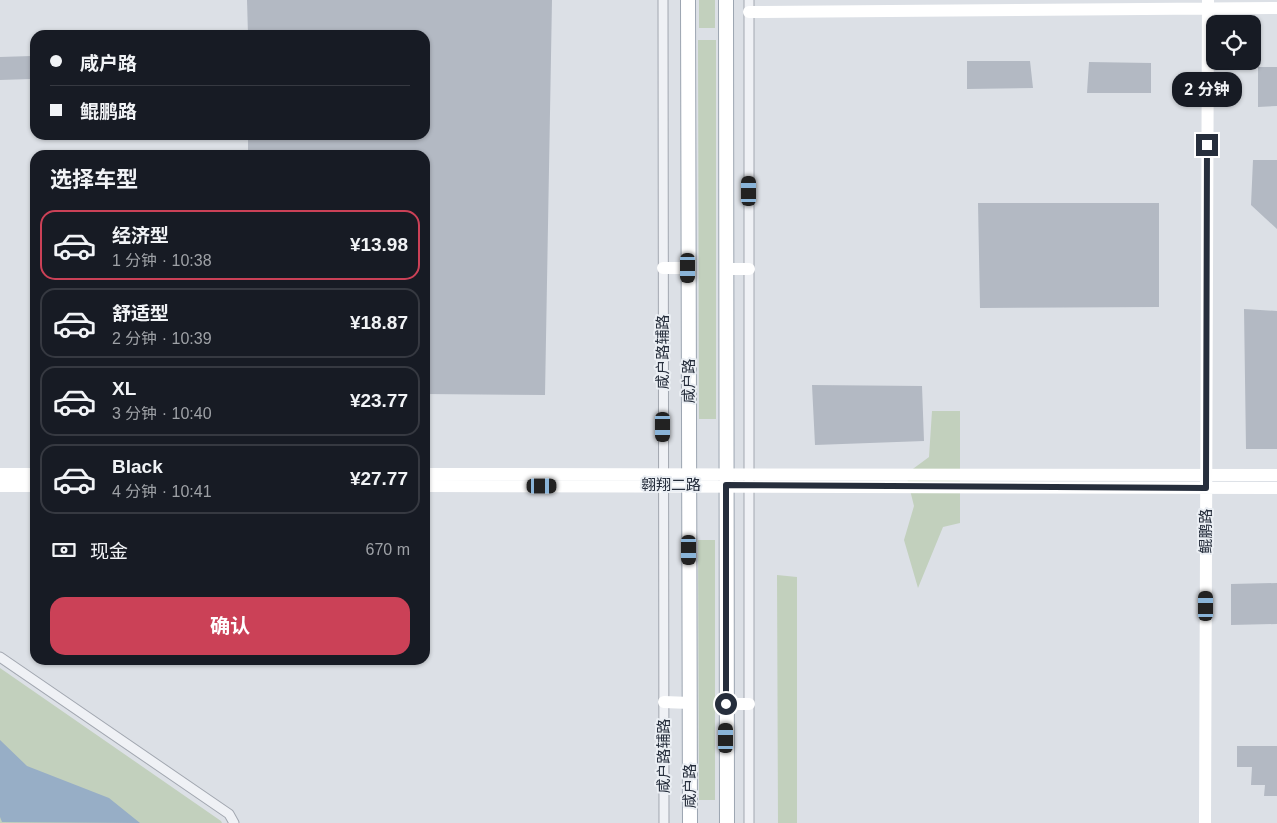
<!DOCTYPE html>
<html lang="zh">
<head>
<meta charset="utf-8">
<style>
  body { margin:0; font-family:Arial,"Noto Sans SC",sans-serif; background:#20242c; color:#f1f3f6; height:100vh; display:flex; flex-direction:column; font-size:19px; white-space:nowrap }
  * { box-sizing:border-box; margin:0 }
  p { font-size:16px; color:#9ea1a6 }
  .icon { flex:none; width:28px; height:28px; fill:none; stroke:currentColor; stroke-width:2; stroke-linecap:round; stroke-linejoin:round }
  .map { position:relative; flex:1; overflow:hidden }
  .sheet { position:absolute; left:30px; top:150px; width:400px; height:515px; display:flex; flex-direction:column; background:#171b24; border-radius:15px; box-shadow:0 1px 4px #0004 }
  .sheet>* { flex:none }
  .hud { position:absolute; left:30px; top:30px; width:400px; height:110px; border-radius:15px; box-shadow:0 1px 4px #0004; display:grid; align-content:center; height:110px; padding:0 20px; background:#171b24 }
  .buttons { position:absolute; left:1206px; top:15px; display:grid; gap:10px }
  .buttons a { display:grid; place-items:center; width:55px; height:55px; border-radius:10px; background:#171b24; box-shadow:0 1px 4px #0004; font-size:25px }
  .end { position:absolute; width:22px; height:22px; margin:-11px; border:6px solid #262e3c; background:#fff; box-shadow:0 0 0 2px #fff }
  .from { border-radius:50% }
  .bubble { position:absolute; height:35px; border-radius:15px; background:#171b24; box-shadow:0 1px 4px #0004; font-size:16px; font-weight:700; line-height:35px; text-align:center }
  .car { position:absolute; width:15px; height:30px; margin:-15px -8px; border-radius:6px; box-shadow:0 0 4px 1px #0007; background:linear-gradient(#222 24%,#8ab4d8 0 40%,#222 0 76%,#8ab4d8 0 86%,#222 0) }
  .hud b { display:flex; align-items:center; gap:18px; height:48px; font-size:19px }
  .hud b+b { border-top:1px solid #363941 }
  .hud i { width:12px; height:12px; background:#f1f3f6 }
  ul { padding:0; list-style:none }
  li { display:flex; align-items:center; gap:15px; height:70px; margin:0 10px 8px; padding:0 10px; border:2px solid #363941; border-radius:15px }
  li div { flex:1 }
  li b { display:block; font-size:19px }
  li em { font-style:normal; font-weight:700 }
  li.on { border-color:#cb4157 }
  li>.icon { width:45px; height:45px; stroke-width:1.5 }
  h2 { padding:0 20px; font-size:22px; line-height:60px }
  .pay { display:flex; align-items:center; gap:12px; height:55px; padding:0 20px; font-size:19px }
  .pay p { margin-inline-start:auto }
  .cta { display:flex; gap:10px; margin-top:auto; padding:10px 20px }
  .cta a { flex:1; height:58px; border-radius:15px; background:#cb4157; color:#fff; font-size:20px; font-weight:700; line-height:58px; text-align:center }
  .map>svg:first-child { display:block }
</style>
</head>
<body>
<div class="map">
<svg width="1277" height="823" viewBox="0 0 1277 823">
  <rect width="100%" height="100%" fill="#dce0e6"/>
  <path fill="#c2d0bd" d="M699 0H715V28H699Z
    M698 40H716V419H699Z
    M932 411H960V523L943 527 918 588 904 540 914 506 906 474 929 457Z
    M698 540H715V800H699Z
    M777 575 797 577V823H778Z
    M0 668 221 821 222 823H0Z"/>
  <path fill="#97aec6" d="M0 740 27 766 109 798 140 823 2 822 0 817Z"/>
  <path fill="#b3b9c3" d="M247 0H552L545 395 425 394V155H248V135H425V35H248Z
    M31 56V79L0 80V57Z
    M967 61H1030L1033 88 967 89Z
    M1089 62 1151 63V93H1087Z
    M1258 67H1277V106L1258 107Z
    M1253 160H1277V229L1251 205Z
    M978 203H1159V307L980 308Z
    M1244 309 1277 311V449H1246Z
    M812 385 922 386 924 441 815 445Z
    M1277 583V624L1231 625V584Z
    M1237 746H1277V796H1264L1265 785H1251L1252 767H1237Z"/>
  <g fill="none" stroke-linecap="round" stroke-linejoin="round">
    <defs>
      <path id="street" d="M663 0 664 823
        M749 0V823
        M0 657 229 814 234 823"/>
      <path id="primary" d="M688 0 690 823
        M726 0 727 823"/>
    </defs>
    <use href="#street" stroke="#a2a7b0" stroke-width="11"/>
    <use href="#primary" stroke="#9ca5b1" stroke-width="16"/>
    <use href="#street" stroke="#eff1f5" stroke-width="9"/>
    <path stroke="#fff" stroke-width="12" d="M749 12 1277 8
      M663 268H688
      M726 269H749
      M0 474H35
      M425 474 1277 475
      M0 486H35
      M425 486 1277 488
      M664 702 690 703
      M726 704H749
      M1205 823 1208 0"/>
    <use href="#primary" stroke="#fff" stroke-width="14"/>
  </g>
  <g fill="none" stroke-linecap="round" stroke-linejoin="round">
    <path stroke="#262e3c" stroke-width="6" d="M726 704V485L1206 488 1207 145"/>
  </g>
  <g text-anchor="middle" stroke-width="4" stroke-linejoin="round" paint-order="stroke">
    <g font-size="15" fill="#262e3c" stroke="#ebeff4">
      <text transform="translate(663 352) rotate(-90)" y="5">咸户路辅路</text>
      <text transform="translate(689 381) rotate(-90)" y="5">咸户路</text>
      <text x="671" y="490">翱翔二路</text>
      <text transform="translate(1206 531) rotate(-90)" y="5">鲲鹏路</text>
      <text transform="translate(664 756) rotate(-90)" y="5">咸户路辅路</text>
      <text transform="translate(690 786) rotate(-90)" y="5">咸户路</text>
    </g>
  </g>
</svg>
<div class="buttons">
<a><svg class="icon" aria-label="locate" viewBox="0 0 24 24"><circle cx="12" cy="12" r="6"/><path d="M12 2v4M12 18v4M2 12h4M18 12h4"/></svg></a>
</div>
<i class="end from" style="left:726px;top:704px"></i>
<i class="end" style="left:1207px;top:145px"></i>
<div class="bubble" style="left:1172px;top:72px;width:70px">2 分钟</div>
<i class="car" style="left:749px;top:191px;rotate:0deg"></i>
<i class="car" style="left:688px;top:268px;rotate:180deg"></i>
<i class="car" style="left:663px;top:427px;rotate:180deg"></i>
<i class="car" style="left:542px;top:486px;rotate:90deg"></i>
<i class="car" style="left:689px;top:550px;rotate:180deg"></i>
<i class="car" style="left:1206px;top:606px;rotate:0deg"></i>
<i class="car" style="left:726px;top:738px;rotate:0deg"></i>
<div class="hud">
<b><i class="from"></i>咸户路</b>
<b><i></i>鲲鹏路</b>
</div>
<section class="sheet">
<h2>选择车型</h2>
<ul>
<li class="on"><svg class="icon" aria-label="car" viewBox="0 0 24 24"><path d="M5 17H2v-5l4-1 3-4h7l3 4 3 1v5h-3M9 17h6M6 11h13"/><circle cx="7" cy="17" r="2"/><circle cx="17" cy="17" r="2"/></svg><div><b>经济型</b><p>1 分钟 · 10:38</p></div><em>¥13.98</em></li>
<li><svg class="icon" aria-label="car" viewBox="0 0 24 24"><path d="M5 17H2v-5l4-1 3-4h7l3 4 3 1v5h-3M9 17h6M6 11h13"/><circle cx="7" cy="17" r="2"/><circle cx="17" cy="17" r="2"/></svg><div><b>舒适型</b><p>2 分钟 · 10:39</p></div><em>¥18.87</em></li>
<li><svg class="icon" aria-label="car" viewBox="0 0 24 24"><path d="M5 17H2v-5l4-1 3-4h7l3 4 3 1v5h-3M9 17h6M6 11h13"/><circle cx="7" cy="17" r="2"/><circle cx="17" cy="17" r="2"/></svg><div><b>XL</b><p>3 分钟 · 10:40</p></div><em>¥23.77</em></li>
<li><svg class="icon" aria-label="car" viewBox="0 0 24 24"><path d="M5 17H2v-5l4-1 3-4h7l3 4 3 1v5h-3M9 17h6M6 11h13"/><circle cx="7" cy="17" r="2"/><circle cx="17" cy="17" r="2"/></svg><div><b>Black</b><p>4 分钟 · 10:41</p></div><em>¥27.77</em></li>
</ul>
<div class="pay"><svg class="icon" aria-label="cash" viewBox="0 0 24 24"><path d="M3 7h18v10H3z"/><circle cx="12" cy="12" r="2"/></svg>现金<p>670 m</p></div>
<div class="cta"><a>确认</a></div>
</section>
</div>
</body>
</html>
